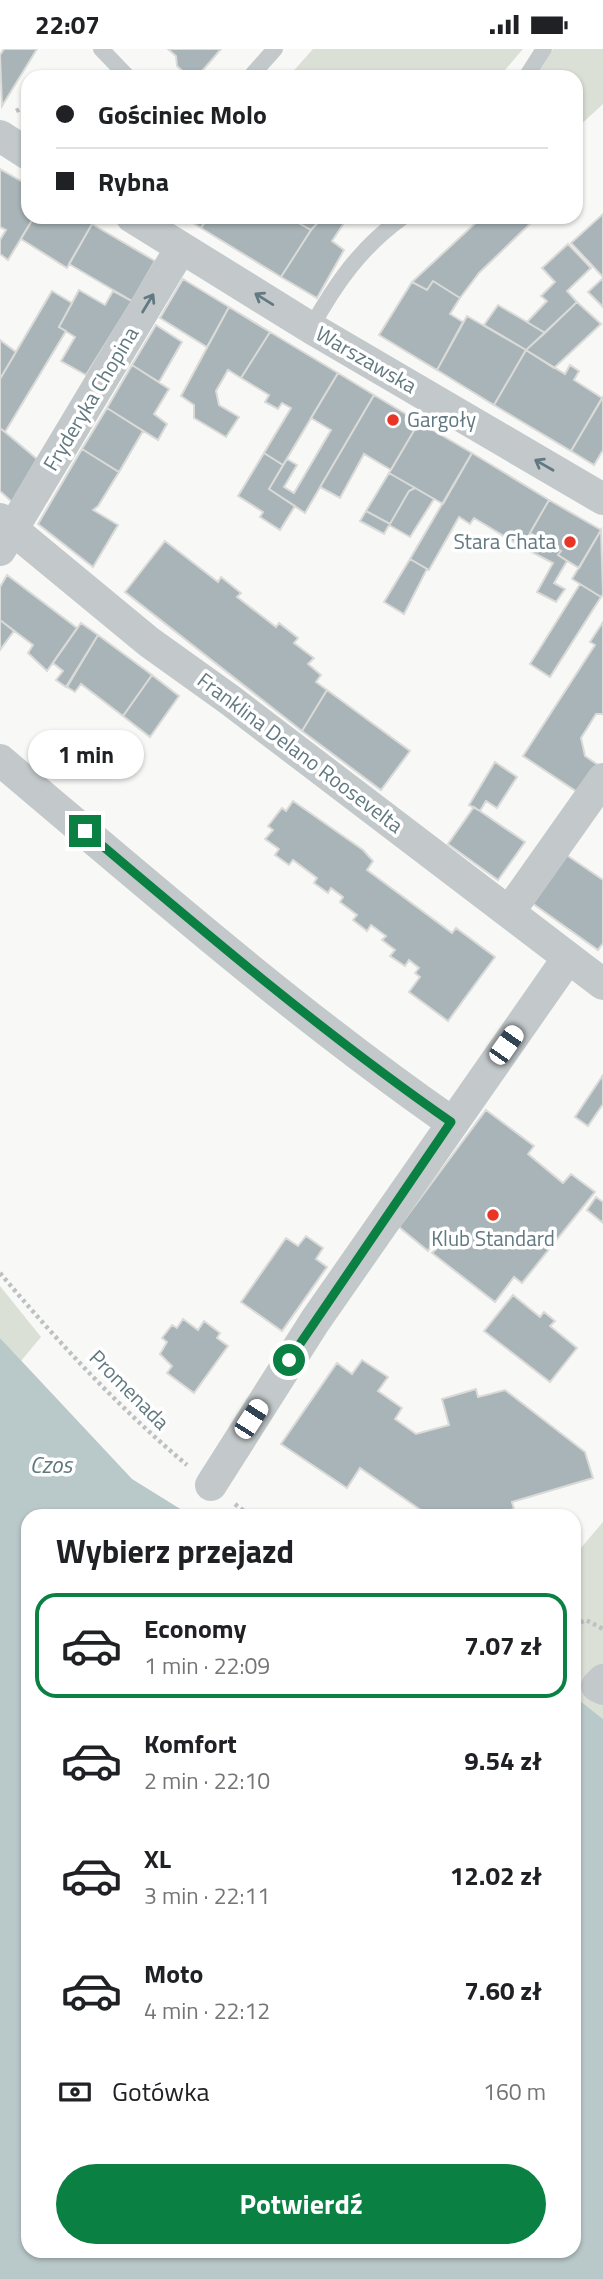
<!DOCTYPE html>
<html lang="pl">
<head>
<meta charset="utf-8">
<style>
  body { margin:0; font-family:"Titillium Web",sans-serif; background:#f6f6f6; color:#202124; height:100vh; display:flex; flex-direction:column; font-size:26px; white-space:nowrap }
  * { box-sizing:border-box; margin:0 }
  p { font-size:23px; color:#757577 }
  .icon { flex:none; width:38px; height:38px; fill:none; stroke:currentColor; stroke-width:2; stroke-linecap:round; stroke-linejoin:round }
  .map { position:relative; flex:1; overflow:hidden }
  .panel { position:absolute; left:21px; top:1460px; width:560px; height:749px; display:flex; flex-direction:column; background:#fff; border-radius:21px; box-shadow:0 2px 5px #0004 }
  .panel>* { flex:none }
  .hud { position:absolute; left:21px; top:21px; width:562px; height:154px; border-radius:21px; box-shadow:0 2px 5px #0004; display:grid; align-content:center; height:154px; padding:0 35px; background:#fff }
  .end { position:absolute; width:32px; height:32px; margin:-16px; border:9px solid #0b8043; background:#fff; box-shadow:0 0 0 4px #fff }
  .from { border-radius:50% }
  .bubble { position:absolute; height:49px; border-radius:24px; background:#fff; box-shadow:0 2px 5px #0004; font-size:23px; font-weight:700; line-height:49px; text-align:center }
  .car { position:absolute; width:21px; height:42px; margin:-21px -10px; border-radius:9px; box-shadow:0 0 5px 2px #0007; background:linear-gradient(#fff 24%,#345 0 40%,#fff 0 76%,#345 0 86%,#fff 0) }
  .hud b { display:flex; align-items:center; gap:24px; height:66px; font-size:26px }
  .hud b+b { border-top:2px solid #e0e0e0 }
  .hud i { width:18px; height:18px; background:#202124 }
  ul { padding:0; list-style:none }
  li { display:flex; align-items:center; gap:21px; height:105px; margin:0 14px 10px; padding:0 21px; border:4px solid transparent; border-radius:21px }
  li div { flex:1 }
  li b { display:block; font-size:26px }
  li em { font-style:normal; font-weight:700 }
  li.on { border-color:#0b8043 }
  li>.icon { width:63px; height:63px; stroke-width:1.5 }
  h2 { padding:0 35px; font-size:32px; line-height:84px }
  .pay { display:flex; align-items:center; gap:18px; height:77px; padding:0 35px; font-size:26px }
  .pay p { margin-inline-start:auto }
  .cta { display:flex; gap:14px; margin-top:auto; padding:14px 35px }
  .cta a { flex:1; height:80px; border-radius:42px; background:#0b8043; color:#fff; font-size:28px; font-weight:700; line-height:80px; text-align:center }
  .status { display:flex; justify-content:space-between; align-items:center; height:49px; padding:0 35px; background:#fff; direction:ltr }
  .status svg { height:19px; fill:currentColor }
  .map>svg:first-child { display:block }
</style>
</head>
<body>
<div class="status"><b>22:07</b><svg viewBox="0 0 49 12"><path d="M0 12V9h3v3zM5 12V6h3v6zM10 12V3h3v9zM15 12V0h3v12zM26 1h20v11H26zM47 4h2v5h-2z"/></svg></div>
<div class="map">
<svg width="603" height="2230" viewBox="0 0 603 2230">
  <rect width="100%" height="100%" fill="#f8f8f6"/>
  <path fill="#dbe0d6" d="M313 0H523L499 28H442L434 22 428 28H288Z
    M553 0H603V55L576 80V28H536Z
    M0 1237 41 1288 21 1312 0 1289Z
    M603 1473V1670L574 1647V1507Z"/>
  <path fill="#b9c8c9" d="M0 1289 132 1430 190 1466H28V2202H574V1647L603 1670V2230H0Z"/>
  <path fill="#a8b4b7" stroke="#dadad8" stroke-width="2" d="M4 0H37L2 57 0 6Z
    M168 0H221L197 28H189L177 17 176 7Z
    M0 120 28 136V168H34L8 211 0 205V191L6 181 0 178Z
    M603 165V228L571 194Z
    M34 168H81L92 175 67 219 21 190Z
    M183 168H208L201 179Z
    M208 168H288L311 181 281 228 201 179Z
    M298 168H323L311 181 295 172Z
    M323 168H348L332 192 344 201 317 249 281 228 311 181Z
    M537 168 479 224 460 249 433 232 427 241 412 233 482 168Z
    M92 175 155 212 132 252 69 215Z
    M568 195 591 219 567 242 577 253 545 284 527 273 547 252 541 247 555 233 542 219Z
    M603 229V258L588 243Z
    M183 230 229 258 207 298 160 269Z
    M433 232 460 249 450 265 463 273 437 321 379 286 412 233 427 241Z
    M79 241 105 256 113 242 132 252 86 326 61 312 75 288 59 278Z
    M52 242 72 254 59 278 66 282 5 383 0 379V330Z
    M577 253 601 275 554 319 526 301Z
    M498 256 527 273 545 284 526 301 484 276Z
    M229 258 270 283 241 329 228 321 216 342 219 356 239 368 226 388 194 369V356L181 347Z
    M467 267 526 301 494 356 437 321Z
    M156 276 182 293 159 333 132 316Z
    M270 283 338 324 283 416 264 404 291 359 282 354 278 360 265 353 269 346 241 329Z
    M0 291 16 303 0 330Z
    M526 301 565 325 570 316 579 322 574 331 602 349 571 402 494 356Z
    M132 316 169 340 154 365 167 375 158 391 107 359Z
    M338 324 374 346 305 464 269 440 287 410 297 416 284 438 294 444 331 381 311 369Z
    M374 346 419 373 391 421 364 405 340 449 320 438Z
    M603 348V401L594 416 571 402Z
    M107 359 143 382 119 423 82 400Z
    M419 373 472 404 443 455 389 424Z
    M0 379 37 410 12 453 0 442Z
    M82 400 119 423 98 457 93 461 118 476 93 518 38 475Z
    M264 404 283 416 269 440 295 457 280 481 260 468 263 463 238 447Z
    M472 404 549 451 522 498 474 469 470 475 459 468 429 521 410 510Z
    M389 424 415 439 409 442 390 475 366 462Z
    M415 439 434 450 410 488 389 476 384 485 360 472 366 462 390 475 409 442Z
    M549 451 601 481 579 519 558 506 561 502 530 484Z
    M601 481 603 545 601 548 572 530Z
    M530 484 561 502 558 506 567 512 554 534 565 540 556 553 537 543 553 514 522 498Z
    M165 492 218 533 221 528 241 544 237 548 276 578 279 574 298 589 294 594 314 609 308 615 321 626 316 633 327 641 302 682 125 543Z
    M410 510 427 520 404 565 384 553Z
    M7 526 77 579 47 622 28 604 33 596 0 571V538Z
    M580 535 601 548 550 628 530 615Z
    M0 571 14 582 0 601Z
    M603 573V665H596L581 689 585 707 598 716 579 744 523 707 595 596 590 593Z
    M81 574 98 586 66 638 56 631 63 622 53 614Z
    M98 586 152 626 123 667 81 635 75 643 67 638Z
    M152 626 179 647 150 688 123 667Z
    M327 641 410 702 381 741 302 682Z
    M495 713 517 728 497 759 486 752 480 762 469 756Z
    M293 752 363 801 373 812 367 821 452 884 456 879 495 908 448 972 409 943 420 928 415 924 419 919 409 911 405 917 390 907 395 901 382 891 386 887 371 876 367 882 353 871 357 866 340 853 343 848 331 839 328 844 314 834 317 829 293 811 289 816 275 806 279 800 265 790 273 781 268 777 282 759 286 762Z
    M474 758 525 793 498 831 448 795Z
    M565 805 603 831V894L598 901 532 854Z
    M603 1026V1055L588 1077 575 1068Z
    M486 1061 534 1097 528 1105 563 1134 571 1125 595 1143 522 1234 514 1228 495 1253 432 1204 437 1199 432 1195 428 1202 399 1178Z
    M596 1148 603 1153V1174L587 1161Z
    M306 1187 323 1199 316 1210 327 1218 282 1282 241 1253 286 1189 298 1197Z
    M513 1246 540 1268 544 1263 555 1272 550 1277 577 1299 550 1333 484 1282Z
    M183 1270 198 1281 204 1272 220 1284 217 1289 228 1297 194 1344 167 1324 172 1317 160 1305 167 1293 162 1289 172 1276 177 1279Z
    M362 1311 388 1328 378 1342 402 1359 395 1370 416 1385 449 1376 442 1350 476 1340 478 1348 505 1341 585 1403 593 1429 512 1453 514 1460 490 1466H428L360 1419 347 1439 281 1395 337 1314 352 1325Z"/>
  <g fill="none" stroke-linecap="round" stroke-linejoin="round">
    <path stroke="#bdc1c3" stroke-width="4.5" stroke-dasharray="3.5 3.5" stroke-linecap="butt" d="M16 62 28 56
      M0 1224C58 1293 119 1359 187 1416
      M235 1455 249 1466
      M574 1576 586 1571 603 1580"/>
    <path stroke="#c3c9cb" stroke-width="16" d="M101 0 128 28
      M250 28 275 0
      M526 28 544 0
      M311 279C335 235 361 198 403 168"/>
    <path stroke="#c3c9cb" stroke-width="32" d="M0 87 28 105
      M132 168 311 279 603 450
      M0 470 149 593 230 651 603 935
      M0 501 181 199
      M0 711C147 835 293 963 451 1073
      M509 863 603 730
      M211 1436 315 1272 568 909
      M603 1631 597 1637 603 1640"/>
  </g>
  <defs><path id="oneway-shaft" d="M-6 0H5M1.5-3L5.5 0L1.5 3" fill="none" stroke-width="1.6" stroke-linecap="round" stroke-linejoin="round" transform="scale(1.75)"/></defs>
  <g stroke="#627981">
    <use href="#oneway-shaft" transform="translate(264 250) rotate(-148)"/>
    <use href="#oneway-shaft" transform="translate(148 254) rotate(-59)"/>
    <use href="#oneway-shaft" transform="translate(544 416) rotate(-150)"/>
  </g>
  <g fill="none" stroke-linecap="round" stroke-linejoin="round">
    <path stroke="#0b8043" stroke-width="9" d="M85 782C204 883 323 984 451 1073L289 1311"/>
  </g>
  <g fill="#e83526" stroke="#fff" stroke-width="2.5">
    <circle cx="393" cy="371" r="7"/>
    <circle cx="570" cy="493" r="7"/>
    <circle cx="493" cy="1166" r="7"/>
  </g>
  <g text-anchor="middle" stroke-width="7" stroke-linejoin="round" paint-order="stroke">
    <g font-size="21" fill="#627981" stroke="#fff">
      <text transform="translate(366 311) rotate(30)" y="7">Warszawska</text>
      <text transform="translate(91 350) rotate(-59)" y="7">Fryderyka Chopina</text>
      <text transform="translate(300 704) rotate(37)" y="7">Franklina Delano Roosevelta</text>
      <text transform="translate(129 1341) rotate(45)" y="7">Promenada</text>
    </g>
    <g font-size="21" fill="#627981" stroke="#fff" text-anchor="start">
      <text x="407" y="378">Gargoły</text>
      <text x="556" y="500" text-anchor="end">Stara Chata</text>
      <text x="493" y="1197" text-anchor="middle">Klub Standard</text>
    </g>
    <g font-size="23" font-style="italic" fill="#5e787c" stroke="#fff">
      <text x="51" y="1424">Czos</text>
    </g>
  </g>
</svg>
<i class="end from" style="left:289px;top:1311px"></i>
<i class="end" style="left:85px;top:782px"></i>
<div class="bubble" style="left:28px;top:681px;width:116px">1 min</div>
<i class="car" style="left:506px;top:996px;rotate:35deg"></i>
<i class="car" style="left:251px;top:1370px;rotate:33deg"></i>
<div class="hud">
<b><i class="from"></i>Gościniec Molo</b>
<b><i></i>Rybna</b>
</div>
<section class="panel">
<h2>Wybierz przejazd</h2>
<ul>
<li class="on"><svg class="icon" aria-label="car" viewBox="0 0 24 24"><path d="M5 17H2v-5l4-1 3-4h7l3 4 3 1v5h-3M9 17h6M6 11h13"/><circle cx="7" cy="17" r="2"/><circle cx="17" cy="17" r="2"/></svg><div><b>Economy</b><p>1 min · 22:09</p></div><em>7.07 zł</em></li>
<li><svg class="icon" aria-label="car" viewBox="0 0 24 24"><path d="M5 17H2v-5l4-1 3-4h7l3 4 3 1v5h-3M9 17h6M6 11h13"/><circle cx="7" cy="17" r="2"/><circle cx="17" cy="17" r="2"/></svg><div><b>Komfort</b><p>2 min · 22:10</p></div><em>9.54 zł</em></li>
<li><svg class="icon" aria-label="car" viewBox="0 0 24 24"><path d="M5 17H2v-5l4-1 3-4h7l3 4 3 1v5h-3M9 17h6M6 11h13"/><circle cx="7" cy="17" r="2"/><circle cx="17" cy="17" r="2"/></svg><div><b>XL</b><p>3 min · 22:11</p></div><em>12.02 zł</em></li>
<li><svg class="icon" aria-label="car" viewBox="0 0 24 24"><path d="M5 17H2v-5l4-1 3-4h7l3 4 3 1v5h-3M9 17h6M6 11h13"/><circle cx="7" cy="17" r="2"/><circle cx="17" cy="17" r="2"/></svg><div><b>Moto</b><p>4 min · 22:12</p></div><em>7.60 zł</em></li>
</ul>
<div class="pay"><svg class="icon" aria-label="cash" viewBox="0 0 24 24"><path d="M3 7h18v10H3z"/><circle cx="12" cy="12" r="2"/></svg>Gotówka<p>160 m</p></div>
<div class="cta"><a>Potwierdź</a></div>
</section>
</div>
</body>
</html>
